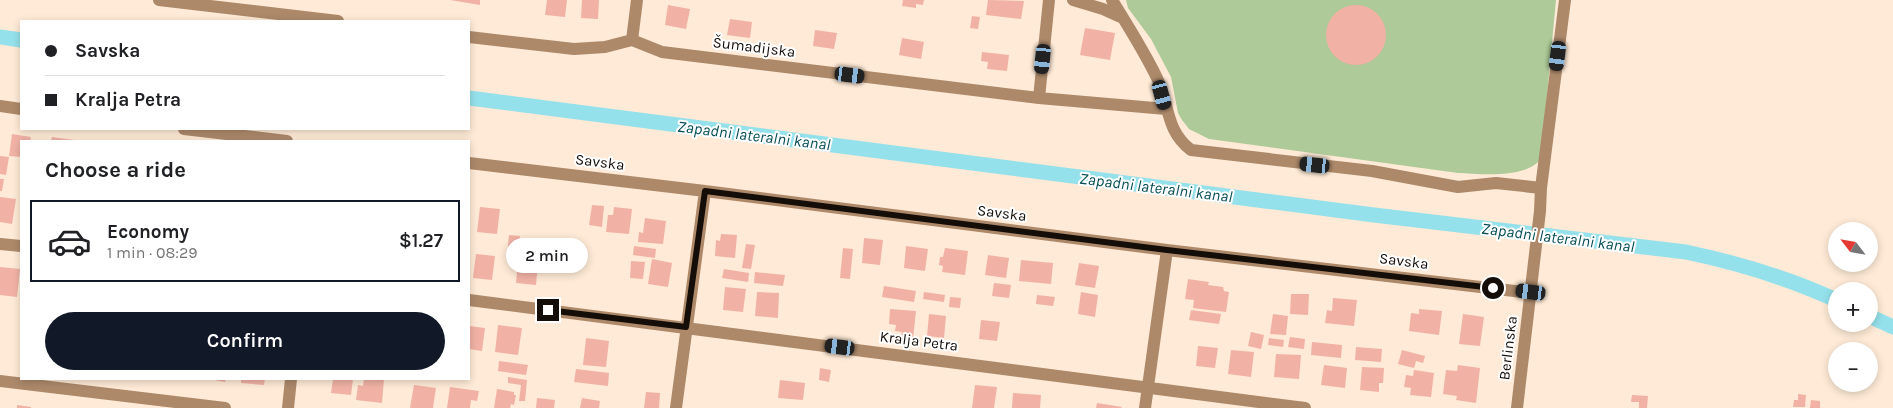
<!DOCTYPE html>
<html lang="en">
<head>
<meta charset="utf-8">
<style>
  body { margin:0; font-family:Karla,sans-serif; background:#f6f6f6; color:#202124; height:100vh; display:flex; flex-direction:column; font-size:19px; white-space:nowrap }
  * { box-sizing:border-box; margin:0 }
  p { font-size:16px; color:#757577 }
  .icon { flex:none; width:28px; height:28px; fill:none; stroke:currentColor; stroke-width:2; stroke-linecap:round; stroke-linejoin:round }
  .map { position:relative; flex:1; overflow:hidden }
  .details { position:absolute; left:20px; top:140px; width:450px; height:240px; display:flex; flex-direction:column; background:#fff; border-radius:0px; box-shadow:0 2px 8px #0003 }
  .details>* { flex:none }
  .top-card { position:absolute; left:20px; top:20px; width:450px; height:110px; border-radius:0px; box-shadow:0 2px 8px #0003; display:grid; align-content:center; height:110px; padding:0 25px; background:#fff }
  .needle { width:32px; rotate:301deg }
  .fabs { position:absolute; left:1828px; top:222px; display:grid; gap:10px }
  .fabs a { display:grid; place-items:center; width:50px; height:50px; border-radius:50%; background:#fff; box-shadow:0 2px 8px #0003; font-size:25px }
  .end { position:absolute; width:22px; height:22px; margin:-11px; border:6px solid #150e08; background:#fff; box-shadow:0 0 0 2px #fff }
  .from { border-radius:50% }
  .bubble { position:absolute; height:35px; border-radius:18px; background:#fff; box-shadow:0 2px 8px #0003; font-size:16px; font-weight:600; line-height:35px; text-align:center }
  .car { position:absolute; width:15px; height:30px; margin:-15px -8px; border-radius:6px; box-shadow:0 0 4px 1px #0007; background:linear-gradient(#222 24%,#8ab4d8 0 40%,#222 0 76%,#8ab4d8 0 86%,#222 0) }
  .top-card b { display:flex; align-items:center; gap:18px; height:48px; font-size:19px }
  .top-card b+b { border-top:1px solid #e0e0e0 }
  .top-card i { width:12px; height:12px; background:#202124 }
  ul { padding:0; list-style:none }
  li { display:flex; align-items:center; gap:15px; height:82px; margin:0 10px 8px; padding:0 15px; border:2px solid transparent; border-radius:0px }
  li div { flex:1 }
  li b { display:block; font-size:19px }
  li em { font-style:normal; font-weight:600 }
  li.on { border-color:#111827 }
  li>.icon { width:45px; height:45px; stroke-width:1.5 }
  h2 { padding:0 25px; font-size:22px; line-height:60px }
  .action { display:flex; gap:10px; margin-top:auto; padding:10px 25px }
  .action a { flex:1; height:58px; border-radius:30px; background:#111827; color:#fff; font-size:20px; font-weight:600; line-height:58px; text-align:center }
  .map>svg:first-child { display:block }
</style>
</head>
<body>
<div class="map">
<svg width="1893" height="408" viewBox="0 0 1893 408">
  <rect width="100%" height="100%" fill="#feead6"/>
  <path fill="#aeca98" d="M1126 0H1556L1541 159C1525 179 1481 174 1458 173L1209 139 1189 129 1182 120 1178 113 1171 77 1151 39 1128 8Z"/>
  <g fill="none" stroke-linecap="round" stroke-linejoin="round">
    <path stroke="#95e1eb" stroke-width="15" d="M0 37 21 40
      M469 98 1374 215 1686 252C1738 263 1788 278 1836 300
      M1869 316 1893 327"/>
  </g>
  <path fill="#f1b2a5" d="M450 0H480V5Z
    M547 0H567L565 17 545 15Z
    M582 0H599L598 19 581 18Z
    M903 0H924L923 5 916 4V8L902 6Z
    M988 0 1024 1 1021 19 986 15Z
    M668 5 690 9 686 29 665 25Z
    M1326 35a30 30 0 1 1 60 0a30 30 0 1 1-60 0Z
    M972 16 980 17 978 29 970 28Z
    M730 19 752 22 750 38 727 35Z
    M1085 28 1115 33 1110 60 1080 55Z
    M815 30 837 33 834 49 813 46Z
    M902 38 924 42 921 59 899 55Z
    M982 52 1009 55 1007 71 987 69 988 62 981 61Z
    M12 134 31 137 30 141H21V157L9 156Z
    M52 137 74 140V141H51Z
    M0 156 9 157 6 175 0 174Z
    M0 179H4L2 191H0Z
    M0 197 16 199 12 224 0 222Z
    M592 205 604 206 602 227 589 225Z
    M480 207 500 209 497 234 477 232Z
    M614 207 632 209 629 234 606 232 608 215H613Z
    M645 218 666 221 663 244 638 242 639 232 643 233Z
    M721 234 737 235 735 258 715 256 716 240 720 241Z
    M509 235 520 236 518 257 507 256Z
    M864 238 883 240 880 265 862 263Z
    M746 244 755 245 751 269 742 268Z
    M634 246 656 249 655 258 633 255Z
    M906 246 928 249 925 271 904 268Z
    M843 248 853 249 850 279 840 278Z
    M945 248 968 251 965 275 942 272 943 266 939 265 940 257H943Z
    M476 254 495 256 492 280 473 278Z
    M988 255 1009 258 1006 278 985 275Z
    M652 259 672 263 668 287 648 284Z
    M518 260 538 262 536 285 516 283Z
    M1021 260 1053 263 1051 284 1019 281Z
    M631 261 645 262 643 279 630 278Z
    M1079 263 1099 266 1095 288 1075 285Z
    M0 267 20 269 17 297 0 295Z
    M724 269 749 273 748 282 722 278Z
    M755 272 785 275 783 286 754 283Z
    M1188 279 1209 282 1208 285 1223 287 1224 291 1229 292 1226 312 1193 308 1194 300 1185 299Z
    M994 283 1011 285 1009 298 992 296Z
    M884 286 916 291 914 302 882 297Z
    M725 287 746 289 743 312 723 310Z
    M757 292 779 293 778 318 755 316Z
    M924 292 945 295 944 302 923 299Z
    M1081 292 1098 295 1095 317 1078 314Z
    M1291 294H1309L1308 315 1290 314Z
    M1037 295 1055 297 1053 306 1036 304Z
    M950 297 961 298 960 308 949 307Z
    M1333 298 1357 300 1354 326 1325 323 1327 310 1332 311Z
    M890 309 916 311 913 339 901 338 902 332 895 331 896 325 889 324Z
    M1419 309 1442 311 1439 335 1409 331 1411 313 1419 314Z
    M1191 310 1221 314 1219 324 1189 320Z
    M929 314 946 316 944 338 927 336Z
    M1273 314 1288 316 1286 335 1270 334Z
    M1463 314 1484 317 1480 346 1459 344Z
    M981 320 1000 322 997 341 979 339Z
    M498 325 522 328 518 355 495 352Z
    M469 326 485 328 482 351 469 349Z
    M1251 332 1264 335 1261 349 1248 346Z
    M1290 337 1305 339 1304 349 1288 347Z
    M586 338 609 341 606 367 583 365Z
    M1269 338 1284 340 1283 347 1268 345Z
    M1312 342 1342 345 1341 358 1311 355Z
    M1198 346 1218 348 1215 368 1196 366Z
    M1356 347 1382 349 1381 362 1355 360Z
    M1231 350 1254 352 1251 377 1228 374Z
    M1402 350 1425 356 1423 363 1416 361 1414 368 1398 364Z
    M1276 354 1301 355 1299 379 1274 377Z
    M499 361 528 365 526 375 498 371Z
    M1324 365 1347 368 1345 388 1321 385Z
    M1458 365 1480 368 1476 403 1456 400 1457 396 1443 394 1446 370 1457 371Z
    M1362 367 1384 368 1383 383H1379V392L1360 390Z
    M820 368 831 370 829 382 819 380Z
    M576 369 609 373 608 386 574 382Z
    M1414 370 1434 373 1431 397 1410 395 1411 388 1404 387 1406 375 1413 376Z
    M508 377 527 380 525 401H519L521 385 508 383Z
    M210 379H226L225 382Z
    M241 379H265L264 385 241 383Z
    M333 379H353L351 395 331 393Z
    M364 379H384L382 403 356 400 358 385 363 386Z
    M780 380 805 383 803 400 778 398Z
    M414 385 436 388 433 408H410Z
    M975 385 997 387 994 408H972Z
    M450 387 479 391 477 401 471 400 470 408H447Z
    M497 389 514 392V395H516L514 405 511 404 510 408H494Z
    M646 392 660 393 659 408H644Z
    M1013 393 1041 395 1040 408H1012Z
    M1798 394 1806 395 1805 407H1793L1794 400H1798Z
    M1632 395 1648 396 1647 408H1639V402H1631Z
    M537 398 555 400 554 408H536Z
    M582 398 600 401 599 408H580Z
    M1811 400 1820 401V408H1810Z
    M1097 403 1122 407 1121 408H1096Z
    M17 405 31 407V408H17Z"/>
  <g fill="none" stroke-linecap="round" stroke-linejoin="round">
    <path stroke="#ad896a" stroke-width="12" d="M159 0 338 21
      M1073 0 1103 9 1123 18
      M1112 0C1128 26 1144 51 1157 78 1170 105 1165 130 1191 150L1372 171 1458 187 1496 183 1541 188
      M469 37 574 49 605 47 632 40 662 52 1039 98 1166 109
      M632 40 637 0
      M1039 98 1049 0
      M0 106 21 109
      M184 129 287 141
      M469 163 705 191 1167 250 1531 293
      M0 244 21 246
      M469 300 1305 408
      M0 381 225 408
      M288 408 291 379
      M676 408 705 191
      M1145 408 1167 250
      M1517 408 1540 211 1541 188 1565 0"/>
  </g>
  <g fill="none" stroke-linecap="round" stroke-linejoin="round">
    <path stroke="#150e08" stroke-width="6" d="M548 310 686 327 705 191 1167 250 1493 288"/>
  </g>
  <g text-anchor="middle" stroke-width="4" stroke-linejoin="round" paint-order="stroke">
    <g font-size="15" fill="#150e08" stroke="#fff">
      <text transform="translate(754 47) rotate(7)" y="5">Šumadijska</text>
      <text transform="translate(600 162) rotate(7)" y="5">Savska</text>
      <text transform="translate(1002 213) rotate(7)" y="5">Savska</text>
      <text transform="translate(1404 261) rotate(7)" y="5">Savska</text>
      <text transform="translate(919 341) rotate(7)" y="5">Kralja Petra</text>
      <text transform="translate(1508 348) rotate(-83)" y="5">Berlinska</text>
    </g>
    <g font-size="16" font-style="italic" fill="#054d55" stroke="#fff">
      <text transform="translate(754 135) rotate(7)" y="6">Zapadni lateralni kanal</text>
      <text transform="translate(1156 187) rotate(7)" y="6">Zapadni lateralni kanal</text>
      <text transform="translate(1558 237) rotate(7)" y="6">Zapadni lateralni kanal</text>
    </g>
  </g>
</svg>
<div class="fabs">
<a><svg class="needle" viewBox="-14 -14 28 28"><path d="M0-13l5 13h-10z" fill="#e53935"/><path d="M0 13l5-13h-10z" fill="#757577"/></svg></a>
<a>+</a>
<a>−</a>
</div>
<i class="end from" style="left:1493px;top:288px"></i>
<i class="end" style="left:548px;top:310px"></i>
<div class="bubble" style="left:506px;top:238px;width:82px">2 min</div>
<i class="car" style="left:1558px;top:56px;rotate:187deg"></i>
<i class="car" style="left:1043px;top:59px;rotate:186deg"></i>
<i class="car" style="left:850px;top:75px;rotate:97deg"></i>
<i class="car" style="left:1162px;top:95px;rotate:165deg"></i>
<i class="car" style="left:1315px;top:165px;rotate:276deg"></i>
<i class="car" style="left:1531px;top:292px;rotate:277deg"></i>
<i class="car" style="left:840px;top:347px;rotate:277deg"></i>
<div class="top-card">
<b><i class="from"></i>Savska</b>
<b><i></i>Kralja Petra</b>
</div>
<section class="details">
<h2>Choose a ride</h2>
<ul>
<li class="on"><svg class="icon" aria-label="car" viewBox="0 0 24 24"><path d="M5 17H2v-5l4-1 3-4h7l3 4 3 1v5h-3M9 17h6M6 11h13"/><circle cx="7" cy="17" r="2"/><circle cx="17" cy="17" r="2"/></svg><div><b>Economy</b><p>1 min · 08:29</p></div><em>$1.27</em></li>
</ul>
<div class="action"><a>Confirm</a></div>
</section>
</div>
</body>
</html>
